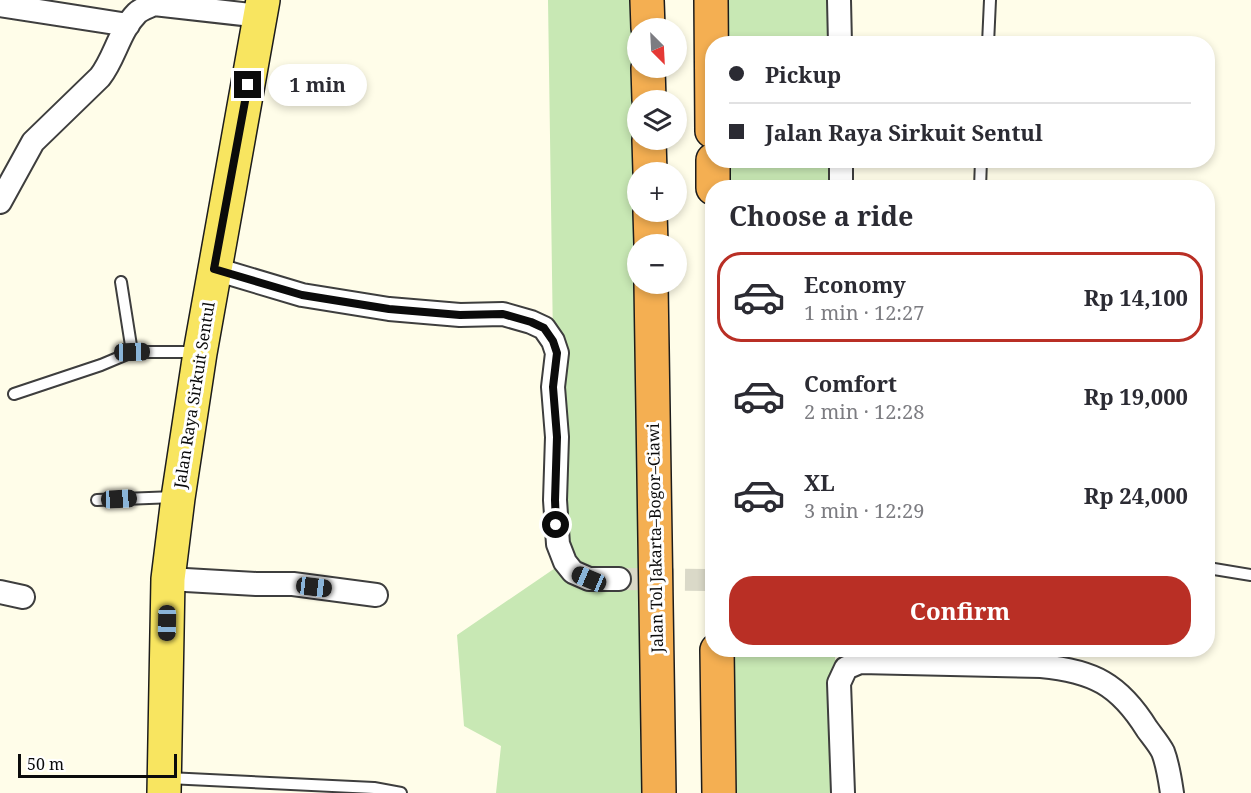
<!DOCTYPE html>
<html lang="en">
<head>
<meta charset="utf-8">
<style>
  body { margin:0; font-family:"Noto Serif",serif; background:#f7f7f7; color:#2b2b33; height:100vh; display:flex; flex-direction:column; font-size:22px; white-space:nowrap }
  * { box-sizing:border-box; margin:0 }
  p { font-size:20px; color:#7c7c81 }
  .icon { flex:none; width:33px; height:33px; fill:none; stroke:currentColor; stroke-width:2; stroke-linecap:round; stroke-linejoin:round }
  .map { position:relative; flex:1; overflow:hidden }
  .panel { position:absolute; left:705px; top:180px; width:510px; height:477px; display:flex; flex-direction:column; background:#fff; border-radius:24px; box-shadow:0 3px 9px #0003 }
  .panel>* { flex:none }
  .top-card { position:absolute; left:705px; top:36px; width:510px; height:132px; border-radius:24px; box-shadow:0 3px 9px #0003; display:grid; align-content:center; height:132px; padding:0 24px; background:#fff }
  .needle { width:39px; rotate:156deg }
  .tools { position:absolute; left:627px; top:18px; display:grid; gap:12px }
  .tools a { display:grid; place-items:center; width:60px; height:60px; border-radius:50%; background:#fff; box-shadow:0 3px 9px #0003; font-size:30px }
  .scale { position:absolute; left:18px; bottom:15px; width:159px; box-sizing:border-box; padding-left:6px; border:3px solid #0b0b0b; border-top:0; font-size:16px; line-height:21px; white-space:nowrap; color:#0b0b0b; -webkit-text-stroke:4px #fff; paint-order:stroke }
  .end { position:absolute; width:27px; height:27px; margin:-14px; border:8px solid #0b0b0b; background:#fff; box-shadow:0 0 0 3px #fff }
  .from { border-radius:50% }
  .bubble { position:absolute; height:42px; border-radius:21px; background:#fff; box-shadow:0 3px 9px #0003; font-size:20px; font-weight:700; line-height:42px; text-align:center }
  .car { position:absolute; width:18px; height:36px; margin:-18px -9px; border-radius:8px; box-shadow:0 0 4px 2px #0007; background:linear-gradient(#222 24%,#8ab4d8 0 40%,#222 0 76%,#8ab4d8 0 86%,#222 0) }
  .top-card b { display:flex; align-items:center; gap:21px; height:57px; font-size:22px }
  .top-card b+b { border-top:2px solid #e1e1e2 }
  .top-card i { width:15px; height:15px; background:#2b2b33 }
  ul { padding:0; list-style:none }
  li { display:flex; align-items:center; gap:18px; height:90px; margin:0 12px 9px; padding:0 12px; border:3px solid transparent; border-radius:24px }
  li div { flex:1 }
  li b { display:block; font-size:22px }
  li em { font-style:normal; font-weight:700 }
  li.on { border-color:#b92f25 }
  li>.icon { width:54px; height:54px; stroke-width:1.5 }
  h2 { padding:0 24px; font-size:27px; line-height:72px }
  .primary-button { display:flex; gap:12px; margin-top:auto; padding:12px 24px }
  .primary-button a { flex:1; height:69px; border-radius:24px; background:#b92f25; color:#fff; font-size:24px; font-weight:700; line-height:69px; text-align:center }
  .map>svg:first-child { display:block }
</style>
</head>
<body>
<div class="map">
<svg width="1251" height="793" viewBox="0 0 1251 793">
  <rect width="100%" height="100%" fill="#fffde9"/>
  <path fill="#c8e8b4" d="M548 0H650L638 28V284L659 793H496L501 746 464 726 457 635 564 562 553 341Z
    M711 0H845L844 43 712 44Z
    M713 161H842V187H713Z
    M717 650H835L837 793H719Z"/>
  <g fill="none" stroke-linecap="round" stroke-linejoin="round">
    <path stroke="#dad9c8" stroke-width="22" stroke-dasharray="22 11" stroke-linecap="butt" d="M619 579 712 580"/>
    <defs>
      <path id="lane" d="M988 44 990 0
        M980 188 981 160
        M121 282 132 352
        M14 394 101 365 132 352H187L196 353
        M97 500 175 497
        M1208 568 1251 575
        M168 778 374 788 401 793"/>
      <path id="street" d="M839 0 840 44
        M0 5 128 25
        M841 160V188
        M0 202 33 142 100 77C115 58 119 31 137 13 141 9 148 7 154 4L260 16
        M215 269 302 295 389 309 460 315 503 314 531 322 544 328 553 341 557 353 553 387 557 437 555 500 558 544 565 562 573 572 589 579H619
        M168 579 256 584H293L376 595
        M0 592 23 597
        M843 793 839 683 846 668 860 662 1041 666C1093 671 1119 684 1147 729 1152 736 1159 744 1163 752 1168 765 1170 780 1172 793"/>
      <path id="primary" d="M164 793 168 579 178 498 200 353 263 0"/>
      <path id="highway" d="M647 0 648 28
        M711 0 712 131
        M648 68 649 100
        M649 140 650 172
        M713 160V188
        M650 212 651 244
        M651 284 659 793
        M717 650 719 793"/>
    </defs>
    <use href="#lane" stroke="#3e3e3e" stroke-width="14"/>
    <use href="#street" stroke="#3e3e3e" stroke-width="26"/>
    <use href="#primary" stroke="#1c1c1c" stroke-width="36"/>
    <use href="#highway" stroke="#1c1c1c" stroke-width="36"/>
    <use href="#lane" stroke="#fff" stroke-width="10"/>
    <use href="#street" stroke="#fff" stroke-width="22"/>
    <use href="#primary" stroke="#f8e560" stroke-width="33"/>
    <use href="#highway" stroke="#f4af52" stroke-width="33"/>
  </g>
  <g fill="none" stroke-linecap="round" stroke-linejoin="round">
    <path stroke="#0b0b0b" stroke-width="8" d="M248 85 214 269 302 295 389 309 460 315 503 314 531 322 544 328 553 341 557 353 553 387 557 437 555 500 556 525"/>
  </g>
  <g text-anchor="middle" stroke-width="6" stroke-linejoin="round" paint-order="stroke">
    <g font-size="16" fill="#0b0b0b" stroke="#fff">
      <text transform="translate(194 395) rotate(-81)" y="6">Jalan Raya Sirkuit Sentul</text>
      <text transform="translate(655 538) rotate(-91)" y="6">Jalan Tol Jakarta–Bogor–Ciawi</text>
    </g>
  </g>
</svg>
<div class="tools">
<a><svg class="needle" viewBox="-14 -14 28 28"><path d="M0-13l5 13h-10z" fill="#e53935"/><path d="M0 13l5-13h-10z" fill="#7c7c81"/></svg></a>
<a><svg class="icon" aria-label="layers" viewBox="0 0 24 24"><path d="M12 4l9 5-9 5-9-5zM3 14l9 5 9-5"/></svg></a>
<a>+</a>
<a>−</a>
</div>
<div class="scale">50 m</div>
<i class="end from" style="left:556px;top:525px"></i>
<i class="end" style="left:248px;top:85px"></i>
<div class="bubble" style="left:268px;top:64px;width:99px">1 min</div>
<i class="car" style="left:132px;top:352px;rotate:89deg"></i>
<i class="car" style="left:119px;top:499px;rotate:87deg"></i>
<i class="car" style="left:589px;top:579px;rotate:293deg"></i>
<i class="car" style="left:314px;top:587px;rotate:97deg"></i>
<i class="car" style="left:167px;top:623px;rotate:181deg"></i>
<div class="top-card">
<b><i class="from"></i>Pickup</b>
<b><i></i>Jalan Raya Sirkuit Sentul</b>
</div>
<section class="panel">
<h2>Choose a ride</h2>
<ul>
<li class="on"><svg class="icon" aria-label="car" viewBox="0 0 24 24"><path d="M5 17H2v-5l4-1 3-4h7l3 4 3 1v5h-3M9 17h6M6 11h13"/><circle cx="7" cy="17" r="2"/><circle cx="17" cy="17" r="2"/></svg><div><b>Economy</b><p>1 min · 12:27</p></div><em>Rp 14,100</em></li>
<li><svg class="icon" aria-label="car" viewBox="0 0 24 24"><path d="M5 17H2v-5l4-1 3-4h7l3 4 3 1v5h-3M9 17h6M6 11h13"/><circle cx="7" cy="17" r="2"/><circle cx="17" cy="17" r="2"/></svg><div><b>Comfort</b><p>2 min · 12:28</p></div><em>Rp 19,000</em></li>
<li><svg class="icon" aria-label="car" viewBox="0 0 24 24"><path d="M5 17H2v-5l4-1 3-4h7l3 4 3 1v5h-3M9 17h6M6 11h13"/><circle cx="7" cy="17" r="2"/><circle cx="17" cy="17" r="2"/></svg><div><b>XL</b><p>3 min · 12:29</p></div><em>Rp 24,000</em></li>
</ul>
<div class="primary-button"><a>Confirm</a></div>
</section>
</div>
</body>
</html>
